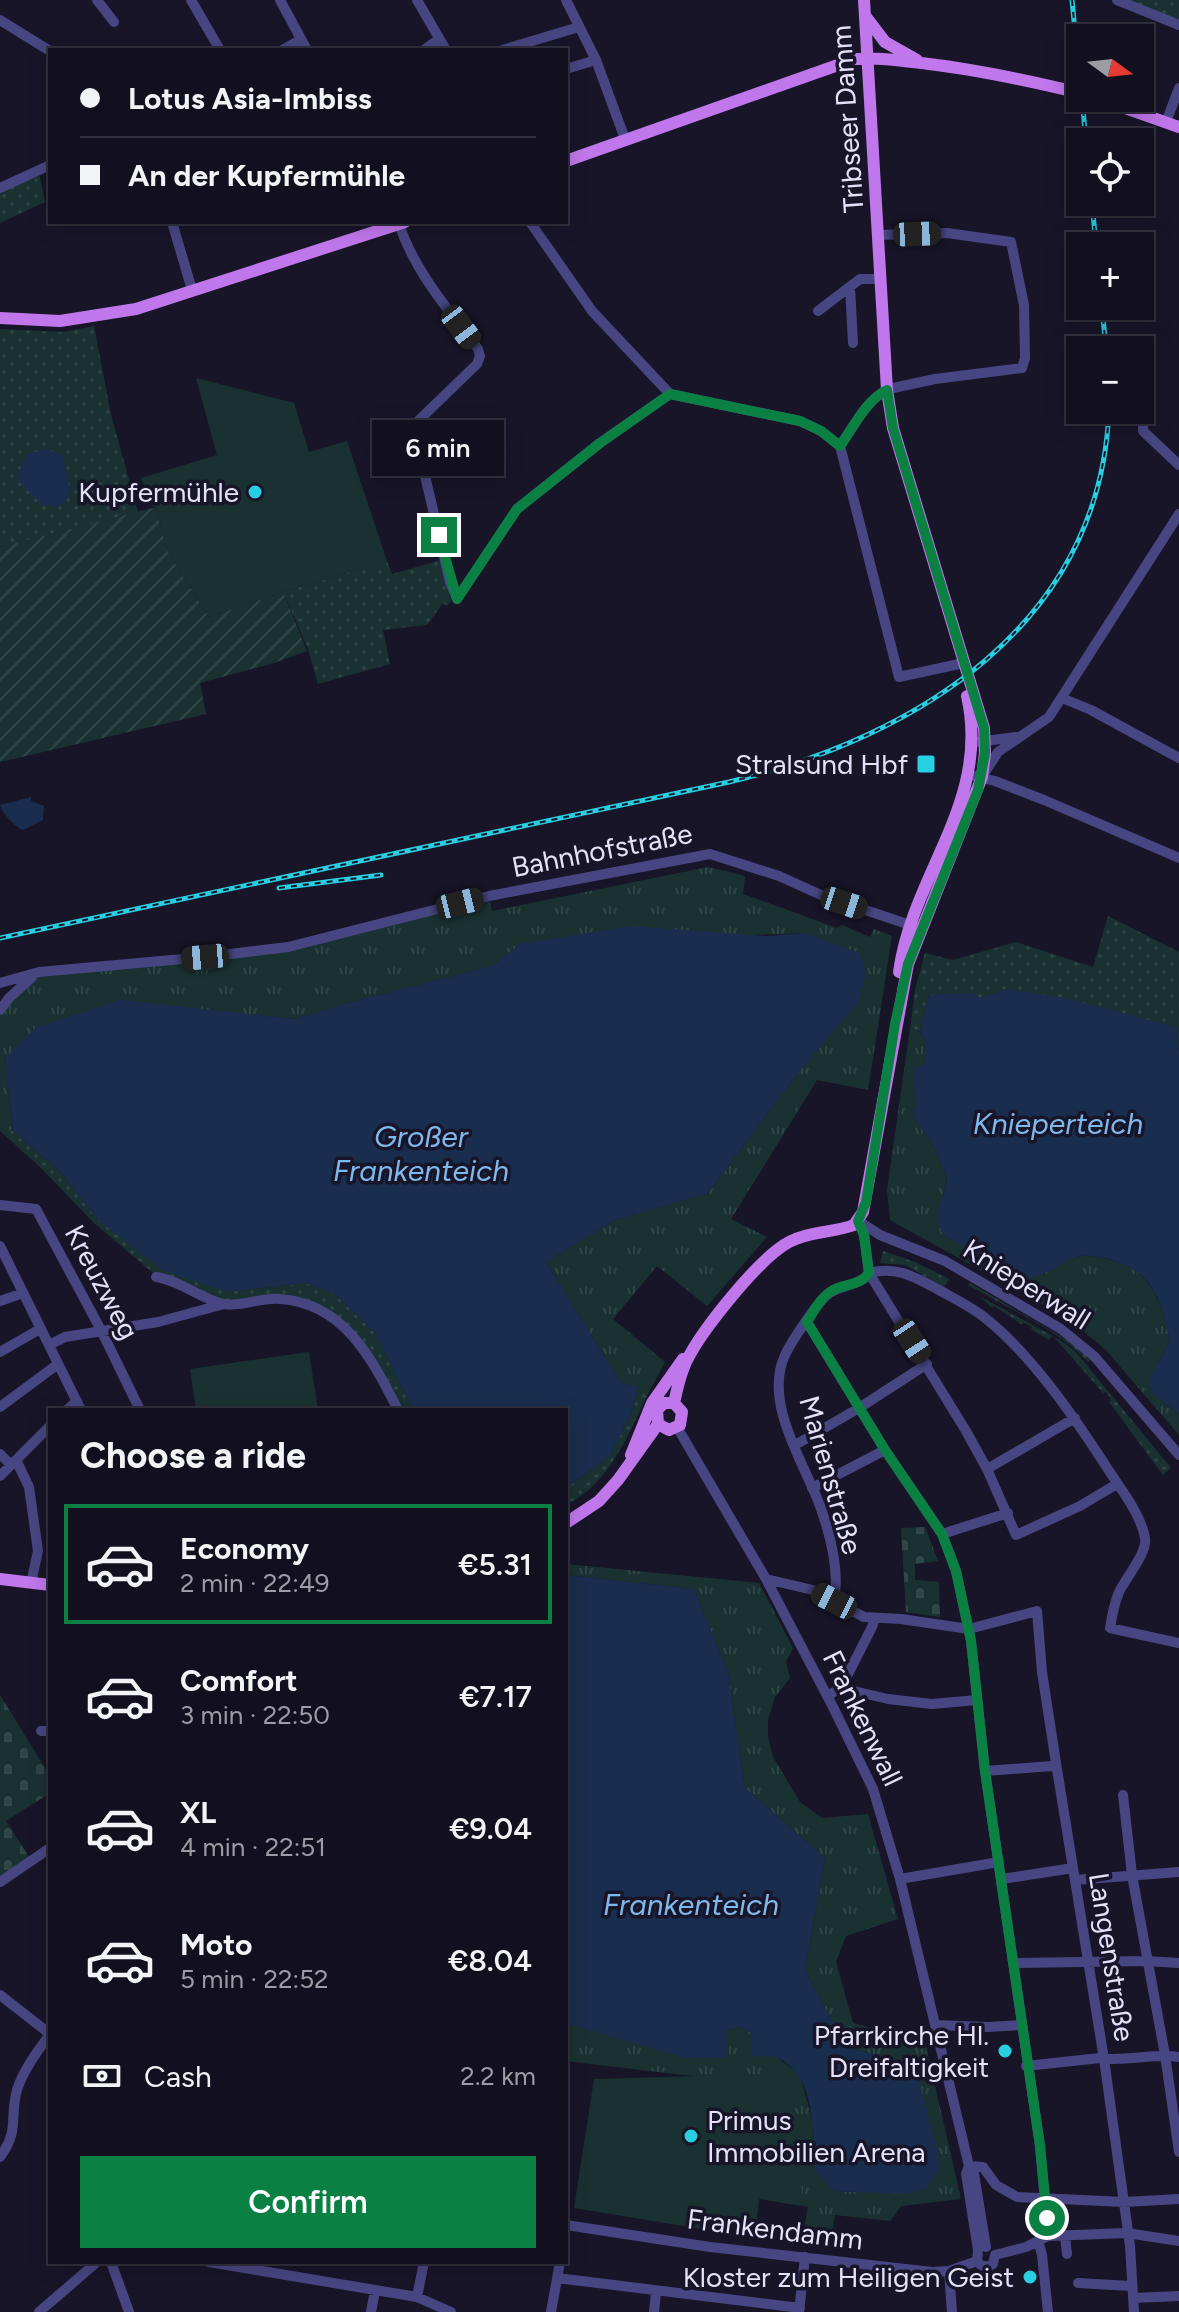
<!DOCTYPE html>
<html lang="en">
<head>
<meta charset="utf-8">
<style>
  body { margin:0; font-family:Figtree,sans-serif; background:#1b1928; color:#f1f3f6; height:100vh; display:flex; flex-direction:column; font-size:30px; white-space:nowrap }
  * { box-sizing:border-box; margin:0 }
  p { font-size:26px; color:#9c9da4 }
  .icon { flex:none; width:44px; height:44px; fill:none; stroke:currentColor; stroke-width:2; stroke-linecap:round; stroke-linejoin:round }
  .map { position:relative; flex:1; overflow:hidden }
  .side { position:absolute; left:48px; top:1408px; width:520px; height:856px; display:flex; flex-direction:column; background:#12101f; border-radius:0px; box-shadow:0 4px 20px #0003,0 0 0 2px #31303d }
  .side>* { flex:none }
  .guide { position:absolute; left:48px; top:48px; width:520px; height:176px; border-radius:0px; box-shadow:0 4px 20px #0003,0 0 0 2px #31303d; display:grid; align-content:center; height:176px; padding:0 32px; background:#12101f }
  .needle { width:52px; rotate:105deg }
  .buttons { position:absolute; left:1066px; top:24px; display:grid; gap:16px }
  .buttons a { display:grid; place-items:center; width:88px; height:88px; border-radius:0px; background:#12101f; box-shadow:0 4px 20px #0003,0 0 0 2px #31303d; font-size:40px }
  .end { position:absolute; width:36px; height:36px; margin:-18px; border:10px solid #0b8043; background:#fff; box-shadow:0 0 0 4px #fff }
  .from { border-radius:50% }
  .bubble { position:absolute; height:56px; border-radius:0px; background:#12101f; box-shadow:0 4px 20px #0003,0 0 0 2px #31303d; font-size:26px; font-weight:600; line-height:56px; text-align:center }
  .car { position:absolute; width:24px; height:48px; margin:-24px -12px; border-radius:10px; box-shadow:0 0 6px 2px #0007; background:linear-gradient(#222 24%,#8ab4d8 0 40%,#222 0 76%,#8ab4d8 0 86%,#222 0) }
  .guide b { display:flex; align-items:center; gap:28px; height:76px; font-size:30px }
  .guide b+b { border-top:2px solid #31303d }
  .guide i { width:20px; height:20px; background:#f1f3f6 }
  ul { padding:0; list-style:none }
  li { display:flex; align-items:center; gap:24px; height:120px; margin:0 16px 12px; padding:0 16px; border:4px solid transparent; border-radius:0px }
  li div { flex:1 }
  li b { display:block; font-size:30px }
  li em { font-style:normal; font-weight:600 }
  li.on { border-color:#0b8043 }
  li>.icon { width:72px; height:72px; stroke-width:1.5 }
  h2 { padding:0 32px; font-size:36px; line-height:96px }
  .pay { display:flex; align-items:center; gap:20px; height:88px; padding:0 32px; font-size:30px }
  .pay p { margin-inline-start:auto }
  .cta { display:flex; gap:16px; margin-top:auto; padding:16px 32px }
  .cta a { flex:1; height:92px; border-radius:0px; background:#0b8043; color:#fff; font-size:32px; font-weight:600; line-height:92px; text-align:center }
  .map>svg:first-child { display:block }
</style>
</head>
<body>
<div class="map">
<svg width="1179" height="2312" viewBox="0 0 1179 2312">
  <defs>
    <pattern id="grass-dots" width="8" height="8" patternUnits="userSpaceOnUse" patternTransform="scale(2)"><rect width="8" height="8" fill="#193231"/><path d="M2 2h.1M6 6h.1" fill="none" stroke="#2f4646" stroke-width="1.8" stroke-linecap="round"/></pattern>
    <pattern id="cemetery-stones" width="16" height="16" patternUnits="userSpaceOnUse" patternTransform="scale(2)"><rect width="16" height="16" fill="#193231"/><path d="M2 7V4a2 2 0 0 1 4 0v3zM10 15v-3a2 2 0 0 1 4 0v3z" fill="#2f4646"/></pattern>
    <pattern id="park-tufts" width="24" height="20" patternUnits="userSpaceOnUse" patternTransform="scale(2)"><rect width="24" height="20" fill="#193231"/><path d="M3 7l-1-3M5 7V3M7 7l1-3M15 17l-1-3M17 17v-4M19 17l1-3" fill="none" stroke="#2f4646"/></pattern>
    <pattern id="garden-furrows" width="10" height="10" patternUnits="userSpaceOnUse" patternTransform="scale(2)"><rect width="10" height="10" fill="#193231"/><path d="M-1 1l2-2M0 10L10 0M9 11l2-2" fill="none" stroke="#2f4646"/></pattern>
  </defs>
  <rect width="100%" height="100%" fill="#181529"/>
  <path fill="url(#grass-dots)" d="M1117 0H1179V25Z
    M39 172 45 202 0 223V192Z
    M94 326 111 415 138 512 0 547V329L64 332Z
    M441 560 451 601 447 606 443 603 427 625 383 630 390 664 318 684 308 649 283 592 387 561 392 574Z
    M1108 916 1179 952V1051L1176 1027 1007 989 980 998 929 995 920 1032 910 1028 915 990 925 953 953 960 1016 942 1093 967Z
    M0 1127 13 1131 59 1170 97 1219 228 1292 305 1283 335 1294 376 1334 413 1410H398L360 1344 307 1302 224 1304 153 1273 94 1223 40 1167 0 1131Z
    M883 1251 915 1262 949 1279 944 1288 905 1265 880 1263Z
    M970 1283 1062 1337 1092 1359 1088 1362C1062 1331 1005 1307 968 1285Z
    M981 1297 1060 1340 1075 1351 1171 1468 1163 1475 1109 1402 1111 1399 1106 1392 1103 1393 1054 1337 1052 1336 1049 1340 1031 1329 1032 1327 1024 1323 1021 1324 994 1306 992 1308Z
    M639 1386 647 1396C627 1437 609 1484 566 1505V1488L610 1456 631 1413Z"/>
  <path fill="url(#cemetery-stones)" d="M925 1527 938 1561 915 1564V1580L939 1582 940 1617 906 1612 901 1528Z
    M0 1695 50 1776V1793L6 1821 29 1857 0 1876Z"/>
  <path fill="url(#park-tufts)" d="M708 867 742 875 745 877 743 894 837 928 842 925 870 937 874 929 892 936 868 1090 817 1080 731 1219 767 1237 707 1306 657 1266 613 1319 665 1362 647 1396 638 1386 621 1383 546 1262 615 1220 708 1193 798 1073 805 933 520 944 492 966 351 1002 295 1019 250 1014 5 1057 13 1131 0 1127V1010L39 972 288 947 489 896 492 911Z
    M910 1028C916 1031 922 1032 925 1039 930 1051 917 1103 913 1117L932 1143 947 1178 944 1194 941 1231 945 1236 1021 1280C1038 1273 1056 1262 1073 1258 1086 1254 1099 1257 1111 1260 1152 1270 1162 1304 1170 1341L1157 1364 1162 1401 1179 1414V1435L1106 1350 1070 1320 890 1220 887 1190Z
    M566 1564 759 1583 793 1648 786 1662 790 1678 775 1697 768 1720V1737L773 1757 800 1802 822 1818 868 1814 898 1919 846 1936 836 1962 853 2023 925 2042 961 2199 901 2206 890 2221 835 2215 830 2243 802 2240 808 2207 794 2204 708 2078 566 2061V2011L569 2024 726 2030 740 2027 751 2033 776 2057 799 2073 813 2121 815 2172 834 2191 860 2192 901 2060 846 2048 805 1970 825 1858 745 1788 728 1673 694 1589 566 1575Z"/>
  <path fill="url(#garden-furrows)" d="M156 507 167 550 209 617 283 592 307 651 274 663 200 683 206 714 0 762V547Z"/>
  <path fill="#193231" d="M196 378 294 403 309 452 347 441 387 561 283 592 209 617 167 550 156 507 152 506 141 478 217 455Z
    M309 1352 318 1410H196L190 1369Z
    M777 2074 790 2078 802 2193 801 2206 759 2199 756 2229 729 2227 726 2233 574 2208 594 2079Z"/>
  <path fill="#192e4e" d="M46 449 62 454 70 489 66 501 57 507 42 505 18 481V474L27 454Z
    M31 797V801L44 806 43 820 23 830C14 826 3 814 0 805Z
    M630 926 767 936 805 933 860 953 866 971 860 1000 798 1073 708 1193 615 1220 546 1262 621 1383 639 1386 631 1413 610 1456 566 1488V1410H413L376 1334 335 1294 305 1283 228 1292 164 1271 97 1219 59 1170 13 1131 5 1058 36 1027 121 1000 295 1019 351 1002 492 966 520 944Z
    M1007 989 1065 998 1176 1027 1179 1051V1414L1151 1392 1150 1377 1170 1341C1160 1296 1152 1270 1105 1258 1095 1256 1083 1254 1073 1258 1065 1260 1059 1267 1051 1270 1042 1275 1031 1277 1021 1281L945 1236C926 1210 946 1204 947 1178L932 1143 913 1117C919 1094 910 1087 915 1067L924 1065C926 1052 929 1042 920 1032L929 995 973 993 980 998Z
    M566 1575 694 1589 728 1673 745 1788 825 1858 805 1970 846 2048 901 2060 918 2077 938 2153 939 2168 926 2189 908 2194 834 2191 815 2172C814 2137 816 2073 777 2058 770 2055 759 2057 752 2056L751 2033 740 2027 726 2030 727 2058H685L569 2024 566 2010Z"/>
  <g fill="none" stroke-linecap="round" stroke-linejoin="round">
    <path stroke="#484682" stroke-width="10" d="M97 0 114 22
      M191 0 220 50
      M280 0 307 50
      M417 0 446 50
      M566 0 596 60 625 139
      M1117 0 1179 25
      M0 20 50 51
      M282 50 300 40
      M424 50 439 39
      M502 50 579 27
      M566 69 596 60
      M1166 122 1179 88
      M0 188 50 165
      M172 222 192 290
      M530 222 592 311 670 394 800 421 821 431 840 446
      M399 224C415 272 448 309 478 349L480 356 477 364 417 422 414 429 450 582 457 599
      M878 235 947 233 1011 242 1024 305 1025 358 1022 368 935 379 893 388
      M850 287 853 343
      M818 311 860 279H880
      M1143 374V431L1179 465
      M840 446 899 677 959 664
      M840 446C853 428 866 400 887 390
      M457 599 517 509 600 443 670 394
      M1062 698 1091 710 1179 758
      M977 742 1016 737
      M969 775 995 781 1044 800 1179 858
      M983 775 998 752 1049 717 1179 514
      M0 983 39 972 205 957 288 947 489 896 710 854 779 876 821 895 916 927
      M0 1010 9 998 32 977
      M0 1205 36 1209 101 1330 140 1410
      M858 1221 864 1235 869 1273 966 1431 987 1469 1016 1535 1080 1506 1117 1484
      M860 1222 880 1235 945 1261 1061 1329 1094 1356 1179 1455
      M0 1246 81 1410
      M869 1273C896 1266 913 1276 937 1289 953 1298 970 1306 984 1317 1031 1354 1072 1414 1104 1463 1118 1486 1140 1511 1145 1538 1148 1552 1125 1579 1119 1592 1114 1604 1112 1615 1110 1628L1179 1643
      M156 1277C180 1280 206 1302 225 1304 242 1307 262 1297 280 1299 344 1303 372 1359 398 1410
      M0 1301 23 1293
      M807 1322 885 1450 942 1534 956 1571 971 1641 985 1771 1040 2146 1048 2236
      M49 1345 65 1337 158 1322 224 1304
      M0 1352 40 1329
      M0 1407 58 1364
      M67 1410 77 1401
      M677 1427 766 1579 833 1707 873 1789 900 1879 969 2166 974 2174 986 2247
      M795 1445 859 1408 927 1364
      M0 1454 11 1465
      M16 1460 29 1487 38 1551 31 1583
      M987 1469 1075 1418
      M0 1476 50 1426
      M812 1488 885 1450
      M942 1534 1008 1513
      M766 1579 813 1590 864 1617 901 1619 969 1629 1037 1611 1042 1672 1056 1763 1104 2059 1130 2246 1134 2312
      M834 1601C840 1571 830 1534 820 1506 804 1462 763 1403 785 1355 791 1342 817 1303 827 1295 839 1284 860 1287 869 1273
      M841 1688 873 1625V1618
      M827 1696 841 1688 888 1699 932 1704 977 1700
      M41 1731H50
      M985 1771 1052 1766 1056 1763
      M1123 1795 1132 1875 1165 2055 1179 2152
      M900 1879 999 1862
      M1002 1879 1073 1868
      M1075 1880 1179 1872
      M0 1882 50 1848
      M1013 1963 1146 1961 1179 1963
      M0 1995 50 2034
      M935 2025 988 2027 1021 2025
      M1026 2066 1100 2058C1126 2062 1152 2053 1179 2057
      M0 2157C20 2130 9 2119 17 2090 23 2070 38 2051 50 2034
      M969 2166 983 2167 996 2185 1017 2197 1124 2202 1179 2199
      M969 2166 966 2174 978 2250 977 2261
      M566 2225 710 2247 932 2272 949 2271 977 2261
      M1065 2236 1067 2254
      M1038 2240 1042 2255 1048 2312
      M995 2255 1026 2247 1048 2236 1127 2233 1179 2241
      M977 2261C981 2267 987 2268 993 2264L995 2255
      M111 2262 129 2312
      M209 2262 417 2297 451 2312
      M949 2271 952 2312
      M557 2278 800 2308
      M1078 2283 1131 2286
      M417 2297 424 2262
      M1133 2298 1179 2296
      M39 2312 97 2262
      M371 2312 375 2291
      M551 2312 560 2262
      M654 2312 656 2292
      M799 2312 805 2257"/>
    <path stroke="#c077ec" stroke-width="12" d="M866 17 885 42 917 60
      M1097 98 1179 127
      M566 161 855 59C880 57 904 61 929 64 980 70 1030 81 1080 93
      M0 318 60 321 136 309 405 222
      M899 972C913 872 991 802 967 696
      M674 1403C677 1389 680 1375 686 1362 701 1331 759 1258 789 1242 810 1231 833 1233 854 1225L863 1212 908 964 982 777 985 753 984 728 893 428 887 390 864 0
      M658 1424 669 1430 680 1425 682 1412 674 1403
      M631 1455 652 1403 683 1359
      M566 1523 599 1501 618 1480 658 1424 657 1410 664 1403H674
      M0 1579 50 1585"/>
    <defs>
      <path id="rail" d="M1072 0 1080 83
        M1082 98 1086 142
        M1092 202 1096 246
        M1102 306 1106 350
        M279 888 381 875
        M0 938 729 782C918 737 1100 624 1109 410"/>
    </defs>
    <use href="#rail" stroke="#27cfe1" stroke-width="5"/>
    <use href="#rail" stroke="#181529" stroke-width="2" stroke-dasharray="6" stroke-linecap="butt"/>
  </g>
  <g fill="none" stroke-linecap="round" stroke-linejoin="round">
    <path stroke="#0b8043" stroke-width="10" d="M439 535 457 599 517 509 600 443 670 394 800 421 821 431 840 446C853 428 866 400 887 390L893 428 984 728 985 753 978 790 908 964 895 1024 866 1202 858 1221 864 1235 869 1273C861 1285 845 1284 833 1290 821 1297 814 1311 807 1322L885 1450 942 1534 956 1571 971 1641 985 1771 1040 2146 1047 2218"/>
  </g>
  <g fill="#27cfe1" stroke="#181529" stroke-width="3">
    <circle cx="255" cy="492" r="8"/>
    <rect x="916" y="754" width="20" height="20" rx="4"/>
    <circle cx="1005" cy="2051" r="8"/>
    <circle cx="691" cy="2136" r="8"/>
    <circle cx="1030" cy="2277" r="8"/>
  </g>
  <g text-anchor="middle" stroke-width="7" stroke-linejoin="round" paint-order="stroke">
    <g font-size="28" fill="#e4e1fb" stroke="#181529">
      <text transform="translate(847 119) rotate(-94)" y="10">Tribseer Damm</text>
      <text transform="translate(602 850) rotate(-11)" y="10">Bahnhofstraße</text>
      <text transform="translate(102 1282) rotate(62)" y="10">Kreuzweg</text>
      <text transform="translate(1027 1284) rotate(32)" y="10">Knieperwall</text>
      <text transform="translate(831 1475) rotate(74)" y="10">Marienstraße</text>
      <text transform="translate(863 1718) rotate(64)" y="10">Frankenwall</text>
      <text transform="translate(1112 1957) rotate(81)" y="10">Langenstraße</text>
      <text transform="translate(775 2229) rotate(7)" y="10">Frankendamm</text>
    </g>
    <g font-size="28" fill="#e4e1fb" stroke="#181529" text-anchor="end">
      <text x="239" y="502">Kupfermühle</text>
      <text x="908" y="774">Stralsund Hbf</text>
      <text x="989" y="2045">Pfarrkirche Hl.<tspan x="989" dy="32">Dreifaltigkeit</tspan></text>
      <text x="707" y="2130" text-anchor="start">Primus<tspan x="707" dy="32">Immobilien Arena</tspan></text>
      <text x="1014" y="2287">Kloster zum Heiligen Geist</text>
    </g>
    <g font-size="30" font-style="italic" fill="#7db9ed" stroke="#181529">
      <text x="1058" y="1134">Knieperteich</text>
      <text x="421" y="1147">Großer<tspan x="421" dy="34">Frankenteich</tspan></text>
      <text x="691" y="1915">Frankenteich</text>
    </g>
  </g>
</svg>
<div class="buttons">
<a><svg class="needle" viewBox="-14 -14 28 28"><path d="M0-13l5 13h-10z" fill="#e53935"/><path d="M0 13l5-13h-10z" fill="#9c9da4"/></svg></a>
<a><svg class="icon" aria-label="locate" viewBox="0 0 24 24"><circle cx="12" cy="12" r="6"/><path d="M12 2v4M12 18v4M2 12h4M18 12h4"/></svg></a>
<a>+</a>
<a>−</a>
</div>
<i class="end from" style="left:1047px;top:2218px"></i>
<i class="end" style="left:439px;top:535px"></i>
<div class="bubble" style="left:372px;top:420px;width:132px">6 min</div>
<i class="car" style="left:917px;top:234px;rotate:88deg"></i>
<i class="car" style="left:461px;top:327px;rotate:143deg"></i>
<i class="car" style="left:460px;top:903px;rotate:76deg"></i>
<i class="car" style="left:844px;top:903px;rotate:108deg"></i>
<i class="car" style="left:205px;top:957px;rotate:265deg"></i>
<i class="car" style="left:912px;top:1341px;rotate:147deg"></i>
<i class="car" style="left:834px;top:1601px;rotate:297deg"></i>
<div class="guide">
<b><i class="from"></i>Lotus Asia-Imbiss</b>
<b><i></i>An der Kupfermühle</b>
</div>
<section class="side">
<h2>Choose a ride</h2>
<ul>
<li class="on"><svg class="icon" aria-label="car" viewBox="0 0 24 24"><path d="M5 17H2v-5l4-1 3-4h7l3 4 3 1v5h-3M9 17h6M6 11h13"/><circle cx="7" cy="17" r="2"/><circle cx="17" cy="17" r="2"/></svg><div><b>Economy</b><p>2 min · 22:49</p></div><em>€5.31</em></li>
<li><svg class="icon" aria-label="car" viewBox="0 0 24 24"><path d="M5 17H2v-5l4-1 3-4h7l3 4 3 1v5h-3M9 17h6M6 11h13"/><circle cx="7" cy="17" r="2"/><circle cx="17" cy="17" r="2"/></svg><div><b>Comfort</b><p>3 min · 22:50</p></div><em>€7.17</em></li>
<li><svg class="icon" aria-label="car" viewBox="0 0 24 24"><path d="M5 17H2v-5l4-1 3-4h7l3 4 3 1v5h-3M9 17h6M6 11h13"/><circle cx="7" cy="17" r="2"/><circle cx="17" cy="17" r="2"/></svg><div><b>XL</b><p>4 min · 22:51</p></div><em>€9.04</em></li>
<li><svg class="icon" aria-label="car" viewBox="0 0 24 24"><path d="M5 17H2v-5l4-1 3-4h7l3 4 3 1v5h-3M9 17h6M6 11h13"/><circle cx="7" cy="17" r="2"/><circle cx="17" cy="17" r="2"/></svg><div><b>Moto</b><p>5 min · 22:52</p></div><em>€8.04</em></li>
</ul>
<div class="pay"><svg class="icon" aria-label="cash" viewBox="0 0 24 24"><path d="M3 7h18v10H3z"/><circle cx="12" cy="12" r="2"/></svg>Cash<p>2.2 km</p></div>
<div class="cta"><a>Confirm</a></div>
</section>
</div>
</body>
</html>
